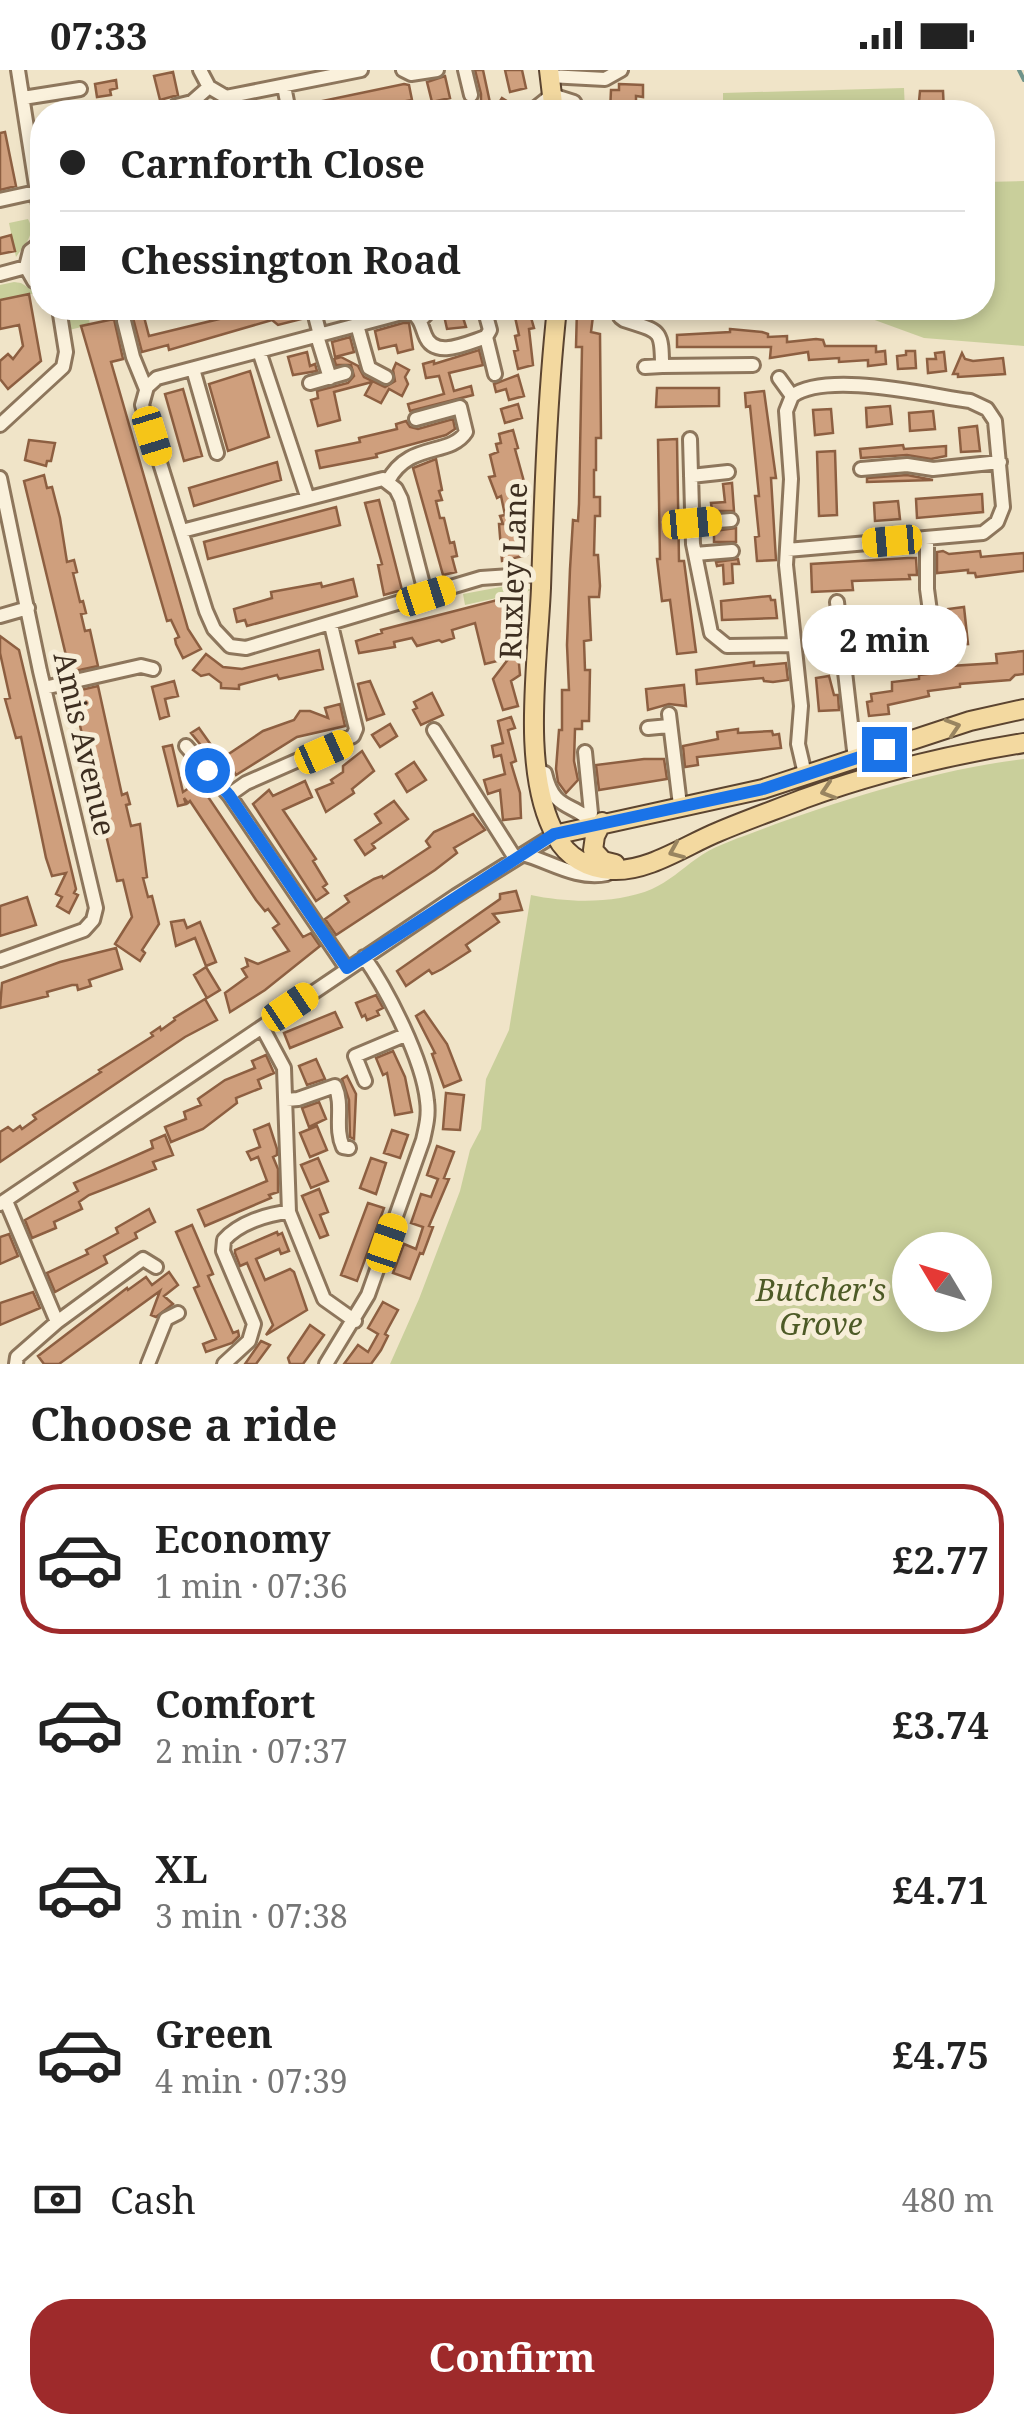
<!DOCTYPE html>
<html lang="en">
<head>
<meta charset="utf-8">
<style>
  body { margin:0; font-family:"Noto Serif",serif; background:#f6f6f6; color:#222; height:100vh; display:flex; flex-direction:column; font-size:38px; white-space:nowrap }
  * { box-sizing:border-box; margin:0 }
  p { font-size:32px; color:#767676 }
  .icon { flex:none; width:55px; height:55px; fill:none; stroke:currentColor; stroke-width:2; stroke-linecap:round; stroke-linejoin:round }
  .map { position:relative; height:1294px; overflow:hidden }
  .side { display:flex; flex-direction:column; background:#fff; flex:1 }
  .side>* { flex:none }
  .top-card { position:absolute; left:30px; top:30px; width:965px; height:220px; border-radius:40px; box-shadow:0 5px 15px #0003; display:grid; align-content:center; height:220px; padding:0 30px; background:#fff }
  .needle { width:65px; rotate:308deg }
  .buttons { position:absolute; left:892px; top:1162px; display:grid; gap:20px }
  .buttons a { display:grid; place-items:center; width:100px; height:100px; border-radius:50%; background:#fff; box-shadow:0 5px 15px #0003; font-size:50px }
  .end { position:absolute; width:45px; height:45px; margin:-22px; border:12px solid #1a73e8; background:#fff; box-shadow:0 0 0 5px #fff }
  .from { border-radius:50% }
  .bubble { position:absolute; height:70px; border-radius:35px; background:#fff; box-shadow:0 5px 15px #0003; font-size:32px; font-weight:700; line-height:70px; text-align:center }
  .car { position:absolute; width:30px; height:60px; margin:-30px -15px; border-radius:12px; box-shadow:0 0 8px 2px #0007; background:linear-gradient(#f5c518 24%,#345 0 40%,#f5c518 0 76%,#345 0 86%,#f5c518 0) }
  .top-card b { display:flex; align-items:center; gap:35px; height:95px; font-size:38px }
  .top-card b+b { border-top:2px solid #e0e0e0 }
  .top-card i { width:25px; height:25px; background:#222 }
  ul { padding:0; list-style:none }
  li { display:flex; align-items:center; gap:30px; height:150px; margin:0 20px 15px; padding:0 10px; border:5px solid transparent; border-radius:40px }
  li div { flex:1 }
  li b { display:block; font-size:38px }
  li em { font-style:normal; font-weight:700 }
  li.current { border-color:#9e2a2b }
  li>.icon { width:90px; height:90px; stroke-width:1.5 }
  h2 { padding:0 30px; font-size:45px; line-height:120px }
  .pay { display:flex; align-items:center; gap:25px; height:110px; padding:0 30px; font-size:38px }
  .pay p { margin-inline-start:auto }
  .cta { display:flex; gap:20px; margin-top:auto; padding:20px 30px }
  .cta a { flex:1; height:115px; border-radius:40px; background:#9e2a2b; color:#fff; font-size:40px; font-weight:700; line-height:115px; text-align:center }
  .status { display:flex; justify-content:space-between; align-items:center; height:70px; padding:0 50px; background:#fff; direction:ltr }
  .status svg { height:28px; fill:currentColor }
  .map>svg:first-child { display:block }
</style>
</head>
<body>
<div class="status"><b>07:33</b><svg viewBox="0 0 49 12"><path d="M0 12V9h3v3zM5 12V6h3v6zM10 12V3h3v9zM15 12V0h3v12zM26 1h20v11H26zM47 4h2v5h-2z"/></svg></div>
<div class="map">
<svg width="1024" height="1294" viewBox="0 0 1024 1294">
  <rect width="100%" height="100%" fill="#f0e4c8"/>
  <path fill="#c9cf9b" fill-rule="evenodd" d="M904 18 905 42H723V23Z
    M1024 111V276L924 268 861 245 822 246 817 238H982L983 112Z
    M28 149C37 164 24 175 16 187L9 153Z
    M14 212 21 213 37 223 0 230V215Z
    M65 238H87L90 255 69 260Z
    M511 515 533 520 465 535 463 524Z
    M1024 689V1294H390L419 1229 460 1121 470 1080 481 1059 486 1009 509 960 531 825C568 833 617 834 652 819 668 812 682 799 696 789 712 777 733 770 752 763 833 732 937 699 1024 689ZM910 1180H975V1245H910Z"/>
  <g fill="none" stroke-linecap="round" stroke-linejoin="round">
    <path stroke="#6f938a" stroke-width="4" d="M1019 0 1024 10"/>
  </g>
  <path fill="#cf9f7d" stroke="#8d5f41" stroke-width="2.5" d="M475 0H483L492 42H480L478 33H481V24Z
    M505 0H522L526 18 510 22Z
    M173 2 178 25 160 30 154 6Z
    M445 6 450 28 432 32 427 12Z
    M116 10 117 18 110 20 111 25 97 27 95 14Z
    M404 14 409 15 412 30 348 42H308V34Z
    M619 14 643 15V27L636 26V36H625L624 42H610L611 20H619Z
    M920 21H943L944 42H918Z
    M502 28 525 42H493Z
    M5 62 16 116 0 120V63Z
    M11 165 15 181 0 184V168Z
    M29 224 41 291 8 319 0 309V291L8 284 13 289 23 276 19 255 0 259V230Z
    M118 238H132L133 246 143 243 149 266 219 249 218 246 243 238H303L305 248 278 255 272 250 169 280 168 275 142 282 133 248 128 242H119Z
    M446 238H460L466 257 447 259 443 241Z
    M577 238H594L591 262 600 264 601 368H596V400H594V427H600V446H595L594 485H598L600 516 599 527H589L591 570 584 571 585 600H590L589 651H582V659H575L574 691 578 710 566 723 558 712 556 699 559 660H562V620H569L567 575 570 499 573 450 578 451 579 434 582 277H576Z
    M530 244 534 258 529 259 533 295 518 299 514 281 518 280 515 266 519 265 515 247Z
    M114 249 123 289 111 292 188 559 201 579 183 588 176 574 175 569 179 567 171 550 167 551 81 256Z
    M403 253H409L413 279 398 283 396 275 379 279 375 261Z
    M730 259 762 262 768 264V267L787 266V272L816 269 823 270 825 276H876V282L885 281 886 294 868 296V290L839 292V288L809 290 808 282 770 288 771 277H677V265L730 262Z
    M350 267 354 282 335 287 332 272Z
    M479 280 483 295 449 303 454 321 471 316 473 325 410 341 408 334 444 324 439 306 426 308 423 294 434 291V294Z
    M906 281H915L916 298 898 299 897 286 906 285Z
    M307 282 310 296 315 294 317 301 293 305 288 287Z
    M944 282 946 301 928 303 927 289H936L935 283Z
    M962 283 965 289 973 291 1003 288 1005 304 958 307V304H953Z
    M341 287 358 296 364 307 385 317 395 311 393 300 396 293 409 300 405 307 408 314 402 326 389 319 381 333 365 325 372 312 334 322 340 350 318 356 311 330 318 328 317 321 348 313 354 306 351 295H336L334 289Z
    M250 301 269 367 228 381 209 314Z
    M518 305 524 326 509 330 506 319 496 322 494 314Z
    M657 318H719V336L656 337Z
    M183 319 202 386 184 391 165 324Z
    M764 321 776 408H771L776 490 757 491 755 467 759 466 755 426H759L750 336 746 337 745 323Z
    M518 334 522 348 505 353 501 339Z
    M890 336 892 354 867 357 866 338Z
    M831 339 833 363 815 365 813 340Z
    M933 341 935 359 910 361 909 343Z
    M453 349 455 359 446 365 376 384 377 387 320 398 316 381 360 372 359 368 397 359 396 354 406 351 410 357 418 359Z
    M977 356 980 381 961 382 959 358Z
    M513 360 518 378 515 379 528 426 524 427 529 444 522 446 527 485 502 491 499 454H503L500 446 505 445 501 426 497 428 489 407 495 406 490 385 498 382 496 374 501 373 499 364Z
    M677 369 679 491H684L696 582 677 584 670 530 662 531 657 489H660L658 370Z
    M29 370 55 373 51 391H47L46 396 25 390Z
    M903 375 904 379 946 376V386L931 389 907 385 861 388 860 379Z
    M835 381 837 445 819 446 817 382Z
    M436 389 442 420 439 421 442 430 436 431 440 448H444L450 473 454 472 457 486 452 487 456 502 443 505 413 398Z
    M277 392 281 410 194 436 189 418Z
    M44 405 47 418 52 417 60 448 67 492 74 490 77 502 73 503 80 532 83 531 86 543 81 544 85 561 90 560 98 596 70 602 24 411Z
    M907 405 933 410 867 412V408Z
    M732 413 734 441H712L711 433 725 432 723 414Z
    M982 424 983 442 917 448 916 429Z
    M379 430 402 520 384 525 378 495 382 494 365 433Z
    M898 431 900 449 875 451 874 433Z
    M336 437 340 455 208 489 204 472Z
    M736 458V472H714V461Z
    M943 481 949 484 980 481 981 487 1024 483V501L976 507 975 503H968V500L937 503V482Z
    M908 488H916L917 505H909L910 509 852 511 853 520 812 522 811 494Z
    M738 489 739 494H732L733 513 724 514 723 495 717 496 716 492Z
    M353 509 357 526 247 556 245 550 237 552 234 539 272 528 271 522 321 513 322 517Z
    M770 526 771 530H775L777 548 722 550 721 531Z
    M509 527 512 556 505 557 510 575 516 573 518 583 520 605 511 611 518 636 503 640 493 609 509 588 485 594 475 553 452 560 454 568 442 572 439 570 417 576 412 568 394 572 395 577 359 583 356 571 382 563 381 560Z
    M964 537 968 574 952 575 948 539Z
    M0 566 19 580 31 630 76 819 74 823 78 825 69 843 57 836 62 827 56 824 66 803 52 806 46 788 21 667 16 668 5 629 10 628 0 583Z
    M319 580 323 599 279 609 277 605 239 615V619L221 618V613L209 604 201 606 193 600 206 584 223 597 242 599Z
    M1024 581V604L1015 605 1010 610 960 614V617L928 621 929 626 888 635 889 644 869 646 867 632 872 631 871 624 892 621V612L919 609V605L936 603 935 597 997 593 996 584Z
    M754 592V596L786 593 788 610 773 612 764 611 763 608 697 614 696 600Z
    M829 606 834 625H838L839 640 819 641 816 608Z
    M174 611 178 626 165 629 169 646 160 649 152 617Z
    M370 611 384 644 367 650 358 614Z
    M684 615 686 636 669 634 648 640 646 619Z
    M98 616 122 725 127 723 130 734 126 735 131 756 140 754 147 807 143 808 148 827 152 826 159 854 142 880 145 883 140 891 115 874 132 847 123 810 117 811 72 622Z
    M432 623 443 645 421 655 413 640 417 638 414 632Z
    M340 634 345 656 297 667 236 705 233 700 225 705 191 663 199 658 221 689 263 661 294 650 300 641H310L328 648 325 638Z
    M511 647 515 658 508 660 516 691 511 693 520 723 521 748 503 750 500 720 488 724 484 710 505 704 501 685 494 687 492 676 503 673 498 651Z
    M390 654 397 666 380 677 372 665Z
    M738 659V663L772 661 773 665 779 664 781 678 697 687 698 695 685 697 683 676 718 669 717 662Z
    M172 675 183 722 198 712 303 867 311 863 320 876 265 920 230 942 225 923 247 907 242 899 248 896 246 889 258 894 289 881 273 858 279 854 268 839 265 841 256 830 190 731 188 733 184 728 186 734 178 736 163 677Z
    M362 681 374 701 352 719 354 723 326 742 316 720 333 713 331 710 343 702V696Z
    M644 689H664L667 709 599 720 596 695Z
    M414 692 426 710 407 722 396 704Z
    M305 711 312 727 283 740 316 789 313 791 327 814 323 817 328 823 316 831 253 734 269 720 273 726Z
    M394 731 408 749 372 774 375 778 365 785 355 770 381 753 375 744Z
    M473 744 485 760 454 778 457 783 435 800 336 865 325 849 349 832 345 826 374 809 382 806 383 808 430 777 426 771 434 762Z
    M516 821 522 840 493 844 499 852 466 875 470 881 442 899 432 904 429 900 406 916 397 901 500 829V824Z
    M27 827 36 855 0 866V836Z
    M184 850 187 858 200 852 216 892 206 896 195 868 176 876 171 852Z
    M116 878 122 899 89 910 91 916 78 920 77 915H72L47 922 48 926 0 938 2 913 60 892Z
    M206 897 220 920 207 928 194 905Z
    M376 925 383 938 377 941 379 945 367 950 365 945 362 947 356 933Z
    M205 929 217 950 185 967 0 1092V1062L8 1057 13 1061 20 1056 22 1059 36 1049 33 1045 101 1002 99 1000 153 966 151 963 160 957 161 960 175 950 174 948Z
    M424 941 447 974 461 1010 444 1017 432 984 435 983 416 946Z
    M335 942 342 957 290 978 284 963Z
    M393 981 405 1007 412 1042 395 1045 387 1003 383 1005 376 988Z
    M266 985 274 1003 258 1010 261 1018 236 1028 237 1033 203 1059 171 1072 165 1057 186 1049 184 1042 201 1035 198 1029 225 1010 255 998 252 991Z
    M316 989 325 1009 307 1015 299 996Z
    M347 1006 356 1024 354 1069 350 1067 349 1030 342 1009Z
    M446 1023 464 1025 460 1060 443 1059Z
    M319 1032 326 1049 309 1057 302 1038Z
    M269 1054 277 1079V1085L273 1087 278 1099V1122L269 1125 271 1128 205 1156 198 1140 267 1111 258 1087 251 1090 247 1082 260 1077 254 1060Z
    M317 1056 327 1080 310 1087 300 1063Z
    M392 1060 408 1065 400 1088 384 1083Z
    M165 1065 173 1085 153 1092 156 1099 89 1125 79 1132 82 1139 54 1152 56 1158 32 1168 25 1150 78 1121 74 1113 153 1078 151 1071Z
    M437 1076 454 1082 444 1108 449 1109 429 1156 433 1157 423 1184 420 1183 410 1209 393 1203 404 1174 416 1179 423 1157 411 1153 421 1124 431 1127 438 1109 427 1105Z
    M318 1088 328 1111 311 1118 301 1095Z
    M371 1088 386 1093 376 1124 360 1118Z
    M319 1119 328 1142 320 1145 328 1165 320 1168 302 1126Z
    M368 1133 384 1138 357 1211 341 1205Z
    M149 1139 155 1152 135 1163 137 1168 104 1186 107 1193 55 1222 47 1203 88 1184 86 1180 118 1163 116 1158Z
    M192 1155 213 1204 208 1206 233 1263 238 1261 239 1266 232 1273 206 1282 203 1274 216 1269 194 1218 199 1216 176 1162Z
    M277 1162 278 1165 282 1163 289 1181 281 1184 279 1179 256 1189 265 1210 290 1199 294 1202 307 1240 266 1265 273 1255 247 1193 240 1196 235 1183V1180Z
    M9 1164 18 1186 0 1194V1167Z
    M169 1202 178 1215 164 1226 173 1234 156 1247 151 1245 160 1221 59 1294H44L38 1286 127 1218 128 1220 146 1207 152 1215Z
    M33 1222 40 1238 0 1255V1233Z
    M383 1232 398 1240 385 1264 388 1266 381 1280 371 1294H344L358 1275 368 1282 378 1264 368 1258Z
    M310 1255 324 1265 303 1294H290L288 1288Z
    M261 1271 270 1275 256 1294H245Z"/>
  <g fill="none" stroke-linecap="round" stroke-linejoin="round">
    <defs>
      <path id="minor" d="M18 0 42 154
        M200 0 209 17 226 27 361 0
        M403 0 411 4 437 0
        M465 0 471 25
        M549 6 605 9 621 0
        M284 16 289 42
        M23 28 80 19
        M172 42 176 36 192 32 209 17
        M538 42 537 37 552 25 574 32 579 42
        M0 130 36 122
        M42 172 30 181 26 197 34 211 42 215
        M0 204 26 197
        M313 238 320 265
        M484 238 490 260 486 267 495 304
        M619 238 620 247 624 250C659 262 662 257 662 296L753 295
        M124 251 133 287 146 319
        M420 251 432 238
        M357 255 369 298 386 307
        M317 266 330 308
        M486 267C467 273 434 290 425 265 421 255 421 250 413 243H402L157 308 147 317 142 335 206 541 214 559 230 576 246 578 481 508 541 504
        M259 281 307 426
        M645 297 662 296
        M193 299 217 383
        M779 308 792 326
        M310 313 345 303
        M792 326 786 341 791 409 786 495 801 636 798 674 805 704
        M0 355 63 297 66 282 59 238
        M690 369 693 474 711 563 727 576 794 575
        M861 399 907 395 933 399 1000 392
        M691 406 728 402
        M0 408 40 601 96 838 93 850 84 860 0 890
        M388 411C409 371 450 387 466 362L460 337 416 349
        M692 453 731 450
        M182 461 383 409 396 419 401 429 426 526
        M927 468V519L934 571
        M787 480 983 463 997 452 1003 437 995 351 987 339 970 331C926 325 827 301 792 326
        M695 484 732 481
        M837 532 855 689
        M0 546 28 538
        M44 618 141 596 153 599
        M669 644 680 735
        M648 658 669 656
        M434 660 515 788
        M186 676 229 725 347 899
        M585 682 591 743 588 748
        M545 703C554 743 574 731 593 754
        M229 725 246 713 353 666 356 659 331 555
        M523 784C551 792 576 810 607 804
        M262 957 284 998 289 1142 324 1229 355 1251
        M365 1011 355 986 405 965
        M286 1030 298 1029 335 1016C344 1036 334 1057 343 1077L349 1078
        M6 1131 57 1252
        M0 1134 456 826 554 765
        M16 1294 17 1287 57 1252 143 1189 156 1197
        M148 1294 166 1249 178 1243
        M224 1294 249 1271 254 1254 223 1181 224 1170C239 1153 267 1144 289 1142
        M326 1294 368 1225 423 1070C426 1057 429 1045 427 1031 423 990 388 921 364 887"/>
      <path id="major" d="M549 0 554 42
        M557 238C547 331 544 425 541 518 538 590 520 702 556 766 567 787 588 799 612 800 648 802 686 775 718 762 746 750 775 740 803 729 874 703 949 685 1024 673
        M602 752 595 766 593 780 603 791 615 794
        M554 765 763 719 970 651 1024 639"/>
    </defs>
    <use href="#minor" stroke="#8d765c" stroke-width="18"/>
    <use href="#major" stroke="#5b4430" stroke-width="22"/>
    <use href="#minor" stroke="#faf1dc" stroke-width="12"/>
    <use href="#major" stroke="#f3d9a0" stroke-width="18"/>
  </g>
  <defs><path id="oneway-chevron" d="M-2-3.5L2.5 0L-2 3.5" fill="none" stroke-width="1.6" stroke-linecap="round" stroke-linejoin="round" transform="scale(2.5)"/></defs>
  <g stroke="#988460">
    <use href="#oneway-chevron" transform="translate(953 657) rotate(-18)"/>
    <use href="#oneway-chevron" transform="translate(828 721) rotate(162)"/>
    <use href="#oneway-chevron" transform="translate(676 781) rotate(157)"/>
  </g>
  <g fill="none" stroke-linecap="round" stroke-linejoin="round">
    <path stroke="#1a73e8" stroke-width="12" d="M207 700 229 725 347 898 554 764 763 719 884 679"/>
  </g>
  <g text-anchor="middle" stroke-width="10" stroke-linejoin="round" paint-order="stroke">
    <g font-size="30" fill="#3d2e20" stroke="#f7eed8">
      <text transform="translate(514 501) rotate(-88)" y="10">Ruxley Lane</text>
      <text transform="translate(84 674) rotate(77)" y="10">Amis Avenue</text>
    </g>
    <g font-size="30" font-style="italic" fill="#4d5a26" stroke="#f7eed8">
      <text x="821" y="1231">Butcher's<tspan x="821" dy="34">Grove</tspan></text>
    </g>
  </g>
</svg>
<div class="buttons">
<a><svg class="needle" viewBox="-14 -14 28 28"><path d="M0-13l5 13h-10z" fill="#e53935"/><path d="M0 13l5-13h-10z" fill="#767676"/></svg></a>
</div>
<i class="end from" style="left:207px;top:700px"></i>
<i class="end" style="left:884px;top:679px"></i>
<div class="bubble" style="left:802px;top:535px;width:165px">2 min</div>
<i class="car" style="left:152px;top:366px;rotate:163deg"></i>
<i class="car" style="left:692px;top:453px;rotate:85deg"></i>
<i class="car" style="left:892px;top:471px;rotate:265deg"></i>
<i class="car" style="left:426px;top:526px;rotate:72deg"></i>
<i class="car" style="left:324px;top:682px;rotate:66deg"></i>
<i class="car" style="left:290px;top:937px;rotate:56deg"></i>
<i class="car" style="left:387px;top:1173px;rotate:19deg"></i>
<div class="top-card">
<b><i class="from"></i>Carnforth Close</b>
<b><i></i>Chessington Road</b>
</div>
</div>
<section class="side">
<h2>Choose a ride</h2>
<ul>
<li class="current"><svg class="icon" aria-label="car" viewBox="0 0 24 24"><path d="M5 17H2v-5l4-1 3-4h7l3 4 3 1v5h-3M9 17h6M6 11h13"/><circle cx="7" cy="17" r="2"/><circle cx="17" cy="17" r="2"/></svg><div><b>Economy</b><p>1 min · 07:36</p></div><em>£2.77</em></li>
<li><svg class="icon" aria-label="car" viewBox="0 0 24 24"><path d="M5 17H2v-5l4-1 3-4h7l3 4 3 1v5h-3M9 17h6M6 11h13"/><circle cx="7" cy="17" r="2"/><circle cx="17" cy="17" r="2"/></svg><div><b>Comfort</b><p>2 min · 07:37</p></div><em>£3.74</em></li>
<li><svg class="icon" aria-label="car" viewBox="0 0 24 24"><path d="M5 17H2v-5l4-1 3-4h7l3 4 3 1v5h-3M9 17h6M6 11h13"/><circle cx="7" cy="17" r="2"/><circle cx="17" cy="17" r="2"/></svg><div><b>XL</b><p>3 min · 07:38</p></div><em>£4.71</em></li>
<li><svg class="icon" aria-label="car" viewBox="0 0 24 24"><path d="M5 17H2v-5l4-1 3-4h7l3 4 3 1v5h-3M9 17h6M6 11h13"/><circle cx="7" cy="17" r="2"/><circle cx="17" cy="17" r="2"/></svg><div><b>Green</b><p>4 min · 07:39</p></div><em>£4.75</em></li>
</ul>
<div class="pay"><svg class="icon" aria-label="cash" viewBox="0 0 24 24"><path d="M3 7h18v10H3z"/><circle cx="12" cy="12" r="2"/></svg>Cash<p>480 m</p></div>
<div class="cta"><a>Confirm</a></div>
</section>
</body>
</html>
